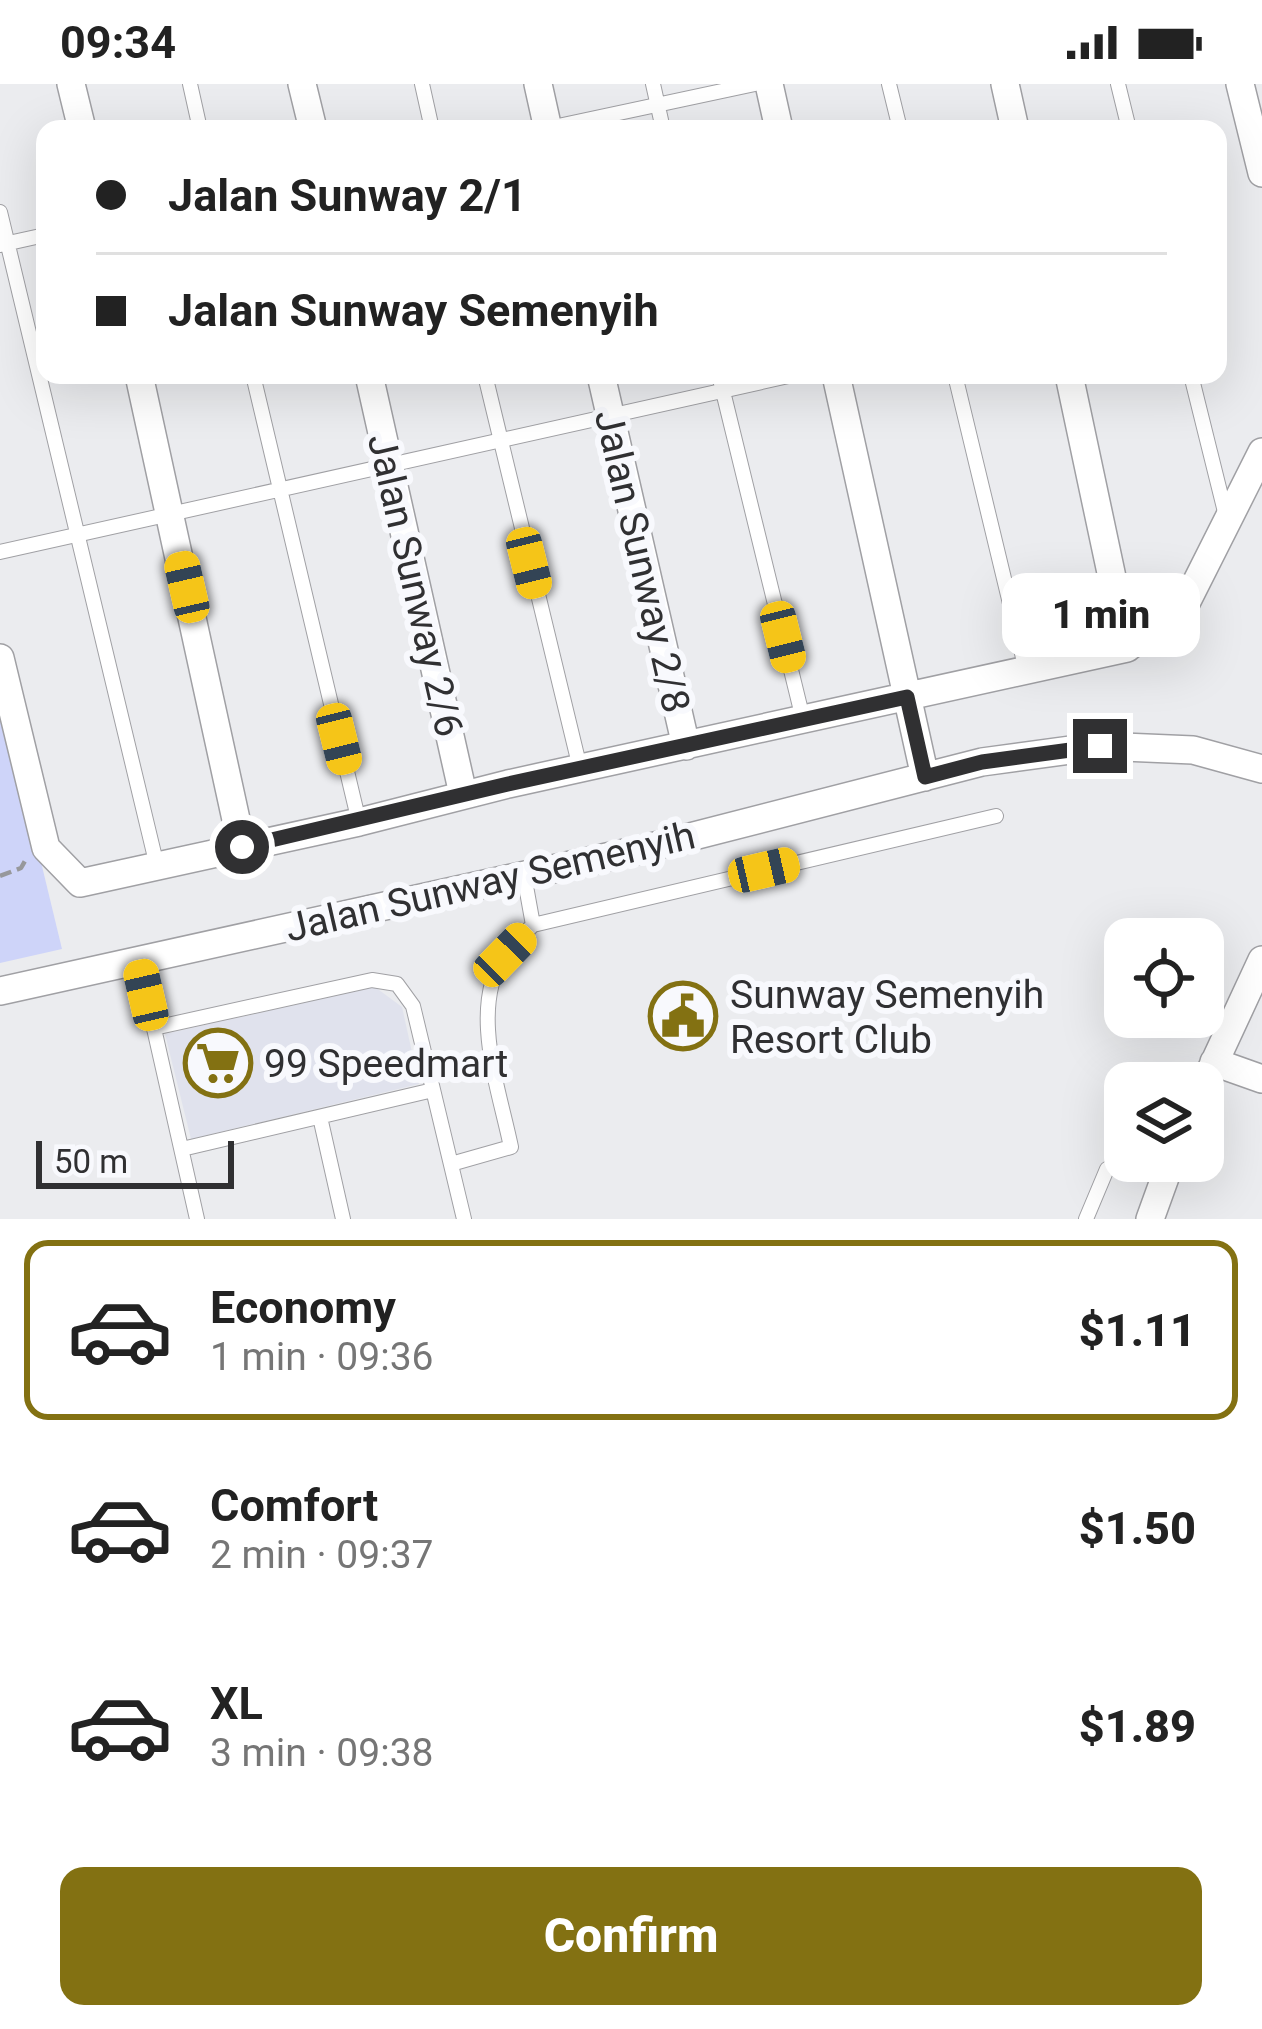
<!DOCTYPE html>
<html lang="en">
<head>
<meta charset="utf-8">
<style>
  body { margin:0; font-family:Roboto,sans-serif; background:#f6f6f6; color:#222; height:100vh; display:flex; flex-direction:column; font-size:45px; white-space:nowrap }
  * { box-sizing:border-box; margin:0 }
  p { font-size:39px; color:#767676 }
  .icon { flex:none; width:66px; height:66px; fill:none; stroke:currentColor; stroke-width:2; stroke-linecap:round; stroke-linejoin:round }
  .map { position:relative; height:1135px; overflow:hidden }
  .drawer { display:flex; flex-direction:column; background:#fff; flex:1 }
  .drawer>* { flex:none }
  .guide { position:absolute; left:36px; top:36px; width:1191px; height:264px; border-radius:24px; box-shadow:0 12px 48px #0002; display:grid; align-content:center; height:264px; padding:0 60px; background:#fff }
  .controls { position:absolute; left:1104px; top:834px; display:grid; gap:24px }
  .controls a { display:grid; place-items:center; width:120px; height:120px; border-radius:24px; background:#fff; box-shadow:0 12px 48px #0002; font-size:60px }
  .scale { position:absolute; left:36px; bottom:30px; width:198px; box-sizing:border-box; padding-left:12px; border:6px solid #303032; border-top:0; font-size:33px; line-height:42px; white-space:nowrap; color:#303032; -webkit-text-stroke:9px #f8f9fd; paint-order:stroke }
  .end { position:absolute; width:54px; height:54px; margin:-27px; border:15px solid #303032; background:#fff; box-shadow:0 0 0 6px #fff }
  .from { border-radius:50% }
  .bubble { position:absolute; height:84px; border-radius:24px; background:#fff; box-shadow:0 12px 48px #0002; font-size:39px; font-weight:800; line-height:84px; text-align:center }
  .car { position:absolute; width:36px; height:72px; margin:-36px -18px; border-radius:15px; box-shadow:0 0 9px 3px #0007; background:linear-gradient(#f5c518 24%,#345 0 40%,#f5c518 0 76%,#345 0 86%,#f5c518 0) }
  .guide b { display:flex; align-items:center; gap:42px; height:114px; font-size:45px }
  .guide b+b { border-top:3px solid #e0e0e0 }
  .guide i { width:30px; height:30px; background:#222 }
  ul { padding:21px 0 0; list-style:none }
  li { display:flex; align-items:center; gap:36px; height:180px; margin:0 24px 18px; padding:0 36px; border:6px solid transparent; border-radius:24px }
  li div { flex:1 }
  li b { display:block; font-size:45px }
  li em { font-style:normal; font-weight:800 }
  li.on { border-color:#837112 }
  li>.icon { width:108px; height:108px; stroke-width:1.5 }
  .cta { display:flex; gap:24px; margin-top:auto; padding:24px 60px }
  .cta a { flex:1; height:138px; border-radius:24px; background:#837112; color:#fff; font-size:48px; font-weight:800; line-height:138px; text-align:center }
  .status { display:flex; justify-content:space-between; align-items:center; height:84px; padding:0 60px; background:#fff; direction:ltr }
  .status svg { height:33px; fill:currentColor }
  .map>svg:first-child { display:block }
</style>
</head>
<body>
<div class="status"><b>09:34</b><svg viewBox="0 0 49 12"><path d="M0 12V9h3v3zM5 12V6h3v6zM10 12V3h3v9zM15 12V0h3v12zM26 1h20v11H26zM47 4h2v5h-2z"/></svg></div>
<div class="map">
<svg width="1262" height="1135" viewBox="0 0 1262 1135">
  <rect width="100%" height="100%" fill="#ebecef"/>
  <path fill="#e0e2ed" d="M375 903 402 923 419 1000 191 1055 165 950Z"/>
  <path fill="#ced4f9" d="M0 608 62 865 0 879Z"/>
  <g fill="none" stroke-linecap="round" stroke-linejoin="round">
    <defs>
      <path id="lane" d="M190 0 200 45
        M422 0 432 45
        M653 0 663 45
        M889 0 900 45
        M1118 0 1129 45
        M544 45 755 0
        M0 128 157 782
        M0 161 45 151
        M253 291 359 738
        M485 291 580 684
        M719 291 803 635
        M955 291 1026 586
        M1191 291 1226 432
        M0 468 793 291
        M524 791 533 841
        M139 878 197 1135
        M154 944 372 896 397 900 413 922 464 1135
        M320 1033 343 1135
        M182 1065 433 1006
        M451 1080 511 1063C499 1004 468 923 506 868 514 859 524 850 533 841L996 732
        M1086 1135 1107 1085 1125 1077"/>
      <path id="street" d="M71 0 82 45
        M302 0 313 45
        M538 0 548 45
        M769 0 779 45
        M1005 0 1015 45
        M1240 0 1262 89
        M139 291 242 763
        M369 291 463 710
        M601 291 686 662
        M836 291 925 693
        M1069 291 1127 564
        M0 574 46 764 80 799 359 738 508 700 1127 564 1185 521 1262 368
        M0 907 643 765 982 678 1100 662 1193 666 1262 685
        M1214 978 1262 995
        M1203 1003 1262 876
        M1150 1135 1171 1077"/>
    </defs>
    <use href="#lane" stroke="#a0a0a4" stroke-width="16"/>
    <use href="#street" stroke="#a0a0a4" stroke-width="30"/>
    <path stroke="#97989b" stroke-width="4.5" stroke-dasharray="12 6" stroke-linecap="butt" d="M0 792 21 784 25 777"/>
    <use href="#lane" stroke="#fff" stroke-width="14"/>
    <use href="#street" stroke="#fff" stroke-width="27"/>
  </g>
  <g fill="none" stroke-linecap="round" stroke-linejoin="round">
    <path stroke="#303032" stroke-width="15" d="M242 763 508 700 907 613 925 693 982 678 1100 662"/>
  </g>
  <defs>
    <symbol id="civic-ring" viewBox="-11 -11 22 22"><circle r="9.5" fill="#f8f9fd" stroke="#837112" stroke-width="1.5"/><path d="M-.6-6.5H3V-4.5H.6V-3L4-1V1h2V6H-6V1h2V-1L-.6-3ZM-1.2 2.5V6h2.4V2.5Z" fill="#837112"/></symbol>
    <symbol id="supermarket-ring" viewBox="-11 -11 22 22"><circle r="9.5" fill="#f8f9fd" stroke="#837112" stroke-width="1.5"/><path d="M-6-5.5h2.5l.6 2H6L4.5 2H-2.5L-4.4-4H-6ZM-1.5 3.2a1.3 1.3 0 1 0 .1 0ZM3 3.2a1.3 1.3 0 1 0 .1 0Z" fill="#837112"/></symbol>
  </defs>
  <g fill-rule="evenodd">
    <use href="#civic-ring" x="645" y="894" width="76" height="76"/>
    <use href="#supermarket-ring" x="180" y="941" width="76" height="76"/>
  </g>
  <g text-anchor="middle" stroke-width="12" stroke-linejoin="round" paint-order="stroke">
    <g font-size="39" fill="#303032" stroke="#f8f9fd">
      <text transform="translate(643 477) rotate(77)" y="14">Jalan Sunway 2/8</text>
      <text transform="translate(416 501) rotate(77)" y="14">Jalan Sunway 2/6</text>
      <text transform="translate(490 797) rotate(-13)" y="14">Jalan Sunway Semenyih</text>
    </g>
    <g font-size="39" fill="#303032" stroke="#f8f9fd" text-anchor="start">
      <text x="730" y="924">Sunway Semenyih<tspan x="730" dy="45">Resort Club</tspan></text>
      <text x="264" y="993">99 Speedmart</text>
    </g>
  </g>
</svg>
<div class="controls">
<a><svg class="icon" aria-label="locate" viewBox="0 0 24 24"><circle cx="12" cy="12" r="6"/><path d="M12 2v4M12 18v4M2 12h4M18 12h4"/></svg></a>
<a><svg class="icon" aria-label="layers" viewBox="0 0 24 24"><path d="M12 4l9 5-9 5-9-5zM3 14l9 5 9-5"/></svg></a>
</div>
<div class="scale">50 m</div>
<i class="end from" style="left:242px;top:763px"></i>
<i class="end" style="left:1100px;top:662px"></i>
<div class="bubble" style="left:1002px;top:489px;width:198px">1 min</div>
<i class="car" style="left:529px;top:479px;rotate:166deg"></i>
<i class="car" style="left:187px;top:503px;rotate:347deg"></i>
<i class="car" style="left:783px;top:553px;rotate:166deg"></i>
<i class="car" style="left:339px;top:655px;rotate:166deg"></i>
<i class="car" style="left:764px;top:786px;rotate:77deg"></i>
<i class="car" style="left:505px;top:871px;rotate:44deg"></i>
<i class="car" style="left:146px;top:911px;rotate:347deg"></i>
<div class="guide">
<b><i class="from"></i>Jalan Sunway 2/1</b>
<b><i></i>Jalan Sunway Semenyih</b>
</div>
</div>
<section class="drawer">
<ul>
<li class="on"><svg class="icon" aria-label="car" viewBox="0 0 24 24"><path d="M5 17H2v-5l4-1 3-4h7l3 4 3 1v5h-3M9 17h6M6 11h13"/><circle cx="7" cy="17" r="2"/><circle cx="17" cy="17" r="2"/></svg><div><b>Economy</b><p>1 min · 09:36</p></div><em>$1.11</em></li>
<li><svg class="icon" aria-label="car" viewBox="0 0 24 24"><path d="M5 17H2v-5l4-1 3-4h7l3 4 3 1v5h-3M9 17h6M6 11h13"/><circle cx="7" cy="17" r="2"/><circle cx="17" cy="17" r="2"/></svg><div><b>Comfort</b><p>2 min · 09:37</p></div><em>$1.50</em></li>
<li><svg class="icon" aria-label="car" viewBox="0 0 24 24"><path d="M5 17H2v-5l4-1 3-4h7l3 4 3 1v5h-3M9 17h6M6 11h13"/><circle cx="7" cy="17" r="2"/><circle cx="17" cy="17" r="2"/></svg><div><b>XL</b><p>3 min · 09:38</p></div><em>$1.89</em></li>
</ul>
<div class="cta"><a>Confirm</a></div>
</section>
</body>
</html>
